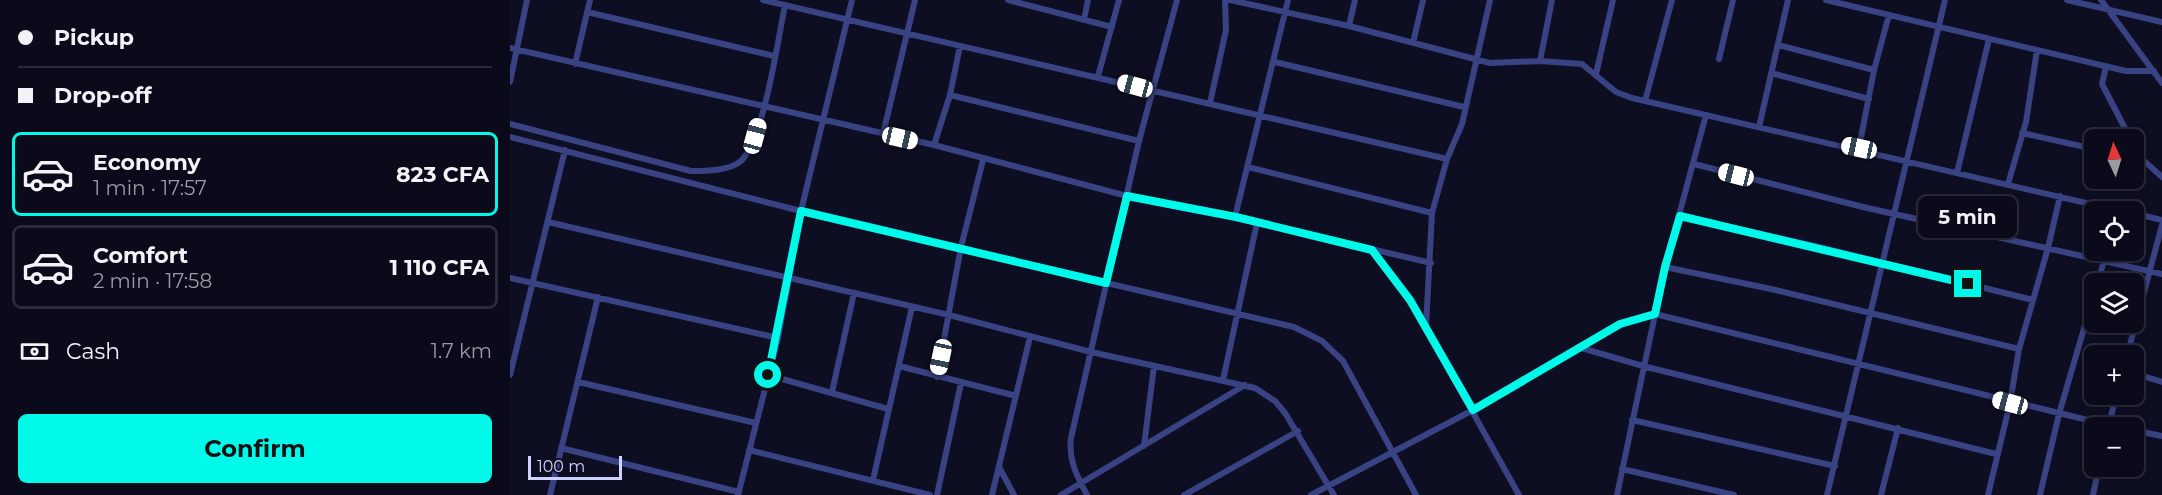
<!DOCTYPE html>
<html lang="en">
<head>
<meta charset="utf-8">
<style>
  body { margin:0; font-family:Montserrat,sans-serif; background:#131323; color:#f1f3f6; height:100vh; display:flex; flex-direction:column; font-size:22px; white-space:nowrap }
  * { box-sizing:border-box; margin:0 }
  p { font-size:20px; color:#999aa2 }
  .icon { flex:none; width:33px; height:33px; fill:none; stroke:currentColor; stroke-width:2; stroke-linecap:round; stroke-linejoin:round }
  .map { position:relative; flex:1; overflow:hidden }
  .panel { display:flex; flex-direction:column; background:#0a0a1a; width:510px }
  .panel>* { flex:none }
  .banner { display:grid; align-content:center; height:132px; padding:0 18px; background:#0a0a1a }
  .needle { width:39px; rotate:356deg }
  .tools { position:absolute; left:1574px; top:129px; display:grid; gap:12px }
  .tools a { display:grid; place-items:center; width:60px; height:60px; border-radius:9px; background:#0a0a1a; box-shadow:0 3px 9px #0003,0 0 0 2px #2a2b39; font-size:30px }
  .scale { position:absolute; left:18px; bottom:15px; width:94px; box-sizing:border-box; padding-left:6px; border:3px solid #d0d2ff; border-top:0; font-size:16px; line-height:21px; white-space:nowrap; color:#d0d2ff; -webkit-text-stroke:4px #0e0e23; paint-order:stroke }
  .end { position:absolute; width:27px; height:27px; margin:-14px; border:8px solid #00fae9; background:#111; box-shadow:0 0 0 3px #111 }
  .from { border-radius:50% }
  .bubble { position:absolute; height:42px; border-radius:9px; background:#0a0a1a; box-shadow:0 3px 9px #0003,0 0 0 2px #2a2b39; font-size:20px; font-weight:700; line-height:42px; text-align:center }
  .car { position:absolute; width:18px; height:36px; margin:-18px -9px; border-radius:8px; box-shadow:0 0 4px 2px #0007; background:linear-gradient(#fff 24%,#345 0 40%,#fff 0 76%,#345 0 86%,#fff 0) }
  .banner b { display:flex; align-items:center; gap:21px; height:57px; font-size:22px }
  .banner b+b { border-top:2px solid #2a2b39 }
  .banner i { width:15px; height:15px; background:#f1f3f6 }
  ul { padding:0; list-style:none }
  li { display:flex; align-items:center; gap:18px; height:84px; margin:0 12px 9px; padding:0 6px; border:3px solid #2a2b39; border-radius:9px }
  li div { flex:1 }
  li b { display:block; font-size:22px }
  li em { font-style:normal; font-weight:700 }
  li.current { border-color:#00fae9 }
  li>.icon { width:54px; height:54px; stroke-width:1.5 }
  .pay { display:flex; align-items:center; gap:15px; height:66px; padding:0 18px; font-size:22px }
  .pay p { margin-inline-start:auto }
  .primary-button { display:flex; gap:12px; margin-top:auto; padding:12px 18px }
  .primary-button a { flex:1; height:69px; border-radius:9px; background:#00fae9; color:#111; font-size:24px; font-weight:700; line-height:69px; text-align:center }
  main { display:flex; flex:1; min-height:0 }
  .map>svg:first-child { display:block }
</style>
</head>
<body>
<main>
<section class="panel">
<div class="banner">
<b><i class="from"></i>Pickup</b>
<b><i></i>Drop-off</b>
</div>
<ul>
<li class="current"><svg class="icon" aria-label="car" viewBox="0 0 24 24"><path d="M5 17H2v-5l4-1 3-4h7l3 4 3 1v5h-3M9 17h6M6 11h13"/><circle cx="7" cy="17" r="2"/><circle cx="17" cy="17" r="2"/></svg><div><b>Economy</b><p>1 min · 17:57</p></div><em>823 CFA</em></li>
<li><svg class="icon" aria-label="car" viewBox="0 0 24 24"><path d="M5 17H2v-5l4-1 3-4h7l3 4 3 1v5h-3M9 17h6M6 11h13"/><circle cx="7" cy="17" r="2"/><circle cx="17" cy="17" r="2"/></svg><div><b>Comfort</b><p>2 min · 17:58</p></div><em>1 110 CFA</em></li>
</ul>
<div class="pay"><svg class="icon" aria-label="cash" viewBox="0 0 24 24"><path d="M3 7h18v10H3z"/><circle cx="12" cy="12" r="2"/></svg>Cash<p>1.7 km</p></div>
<div class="primary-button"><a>Confirm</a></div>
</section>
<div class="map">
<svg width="1652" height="495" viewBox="0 0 1652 495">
  <rect width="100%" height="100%" fill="#0e0e23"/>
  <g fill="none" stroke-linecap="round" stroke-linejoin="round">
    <path stroke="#394282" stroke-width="6" d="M253 0 937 159
      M498 0 602 27
      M720 0 839 26 980 63 1030 61 1072 64 1106 92 1122 98 1615 212
      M1316 0 1616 71H1644
      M1557 0 1652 22
      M1591 0 1652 83
      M77 12 264 56
      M574 20 578 0
      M839 26 845 0
      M903 43 913 0
      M1268 45 1364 70
      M0 48 424 145 617 196 725 217 921 263
      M1209 59 1223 0
      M1030 61 1042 0
      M765 62 954 107
      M65 64 80 0
      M1596 67 1592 84 1621 140
      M1261 73 1359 99
      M1086 74 1103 0
      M588 76 609 0
      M0 82 17 0
      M440 95 629 141
      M1135 101 1162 0
      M700 103 716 30 715 0
      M0 124 181 171C196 171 219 171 231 161 254 139 268 39 275 5
      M1249 127 1278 0
      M1512 133 1584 149
      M373 134 405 0
      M0 137 291 211 784 327 812 341 833 361 906 495
      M1623 143 1632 159
      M424 145 440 95 450 46
      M1349 148 1364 70 1379 15
      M1623 157 1632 159 1652 177
      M1184 164 1353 207 1652 274
      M738 167 922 213
      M1447 173 1479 39
      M1498 184 1516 122 1527 50
      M1623 213 1652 220
      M1170 216 1309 247 1523 300
      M725 217 778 0
      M38 222 439 315 581 352 745 388 765 401 775 413 824 495
      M862 250 900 300 1009 495
      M1155 267 1261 289 1509 349
      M0 278 268 338
      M1587 284 1594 261
      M1586 322 1623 330
      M916 326 922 213 937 159 952 124 980 0
      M1068 347 1133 366 1486 454
      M1617 356 1652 225
      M389 366 506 396
      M1623 373 1652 382
      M0 375 55 150
      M258 375 378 409
      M427 377 451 247 473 160
      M713 380 747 223
      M68 382 246 423
      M322 392 344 293
      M1122 420 1325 466
      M1598 427 1607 394
      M1623 430 1652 436
      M634 446 644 366
      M51 448 229 492
      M239 450 420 495
      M489 467 504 495
      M1112 469 1224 495
      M363 480 402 307
      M40 495 88 297
      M228 495 268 338 291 211 342 0
      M427 495 451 383
      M482 495 520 337
      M551 495 735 385
      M577 495C567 476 558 460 561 438L629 141 667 0
      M674 495 788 431
      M801 495 963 410 1110 324 1145 314 1610 428
      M1107 495 1155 267 1196 115
      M1317 495 1435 0
      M1371 495 1388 428
      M1478 495 1500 403 1509 349 1538 248 1550 196
      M1530 495 1549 414 1584 294
      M1583 495 1589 466"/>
  </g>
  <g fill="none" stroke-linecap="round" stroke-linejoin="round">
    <path stroke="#00fae9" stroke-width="8" d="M258 375 291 211 596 283 617 196 726 217 862 250 900 300 963 410 1110 324 1145 314 1155 267 1170 216 1458 284"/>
  </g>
</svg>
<div class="tools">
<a><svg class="needle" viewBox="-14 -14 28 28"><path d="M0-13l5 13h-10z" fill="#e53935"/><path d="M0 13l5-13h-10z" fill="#999aa2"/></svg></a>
<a><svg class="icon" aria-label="locate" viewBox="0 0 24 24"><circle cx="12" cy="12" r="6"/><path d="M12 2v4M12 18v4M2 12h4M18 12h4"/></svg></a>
<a><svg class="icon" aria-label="layers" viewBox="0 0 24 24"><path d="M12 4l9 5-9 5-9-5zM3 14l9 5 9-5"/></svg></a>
<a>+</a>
<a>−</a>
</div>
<div class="scale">100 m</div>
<i class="end from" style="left:258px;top:375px"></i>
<i class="end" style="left:1458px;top:284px"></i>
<div class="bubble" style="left:1408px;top:196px;width:99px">5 min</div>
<i class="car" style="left:625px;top:86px;rotate:285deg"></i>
<i class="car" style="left:245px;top:136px;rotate:15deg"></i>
<i class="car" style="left:390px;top:138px;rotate:103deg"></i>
<i class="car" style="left:1349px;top:148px;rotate:282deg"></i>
<i class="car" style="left:1226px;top:175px;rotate:284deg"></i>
<i class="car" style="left:431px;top:357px;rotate:192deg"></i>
<i class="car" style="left:1500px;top:403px;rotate:285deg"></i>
</div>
</main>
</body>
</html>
